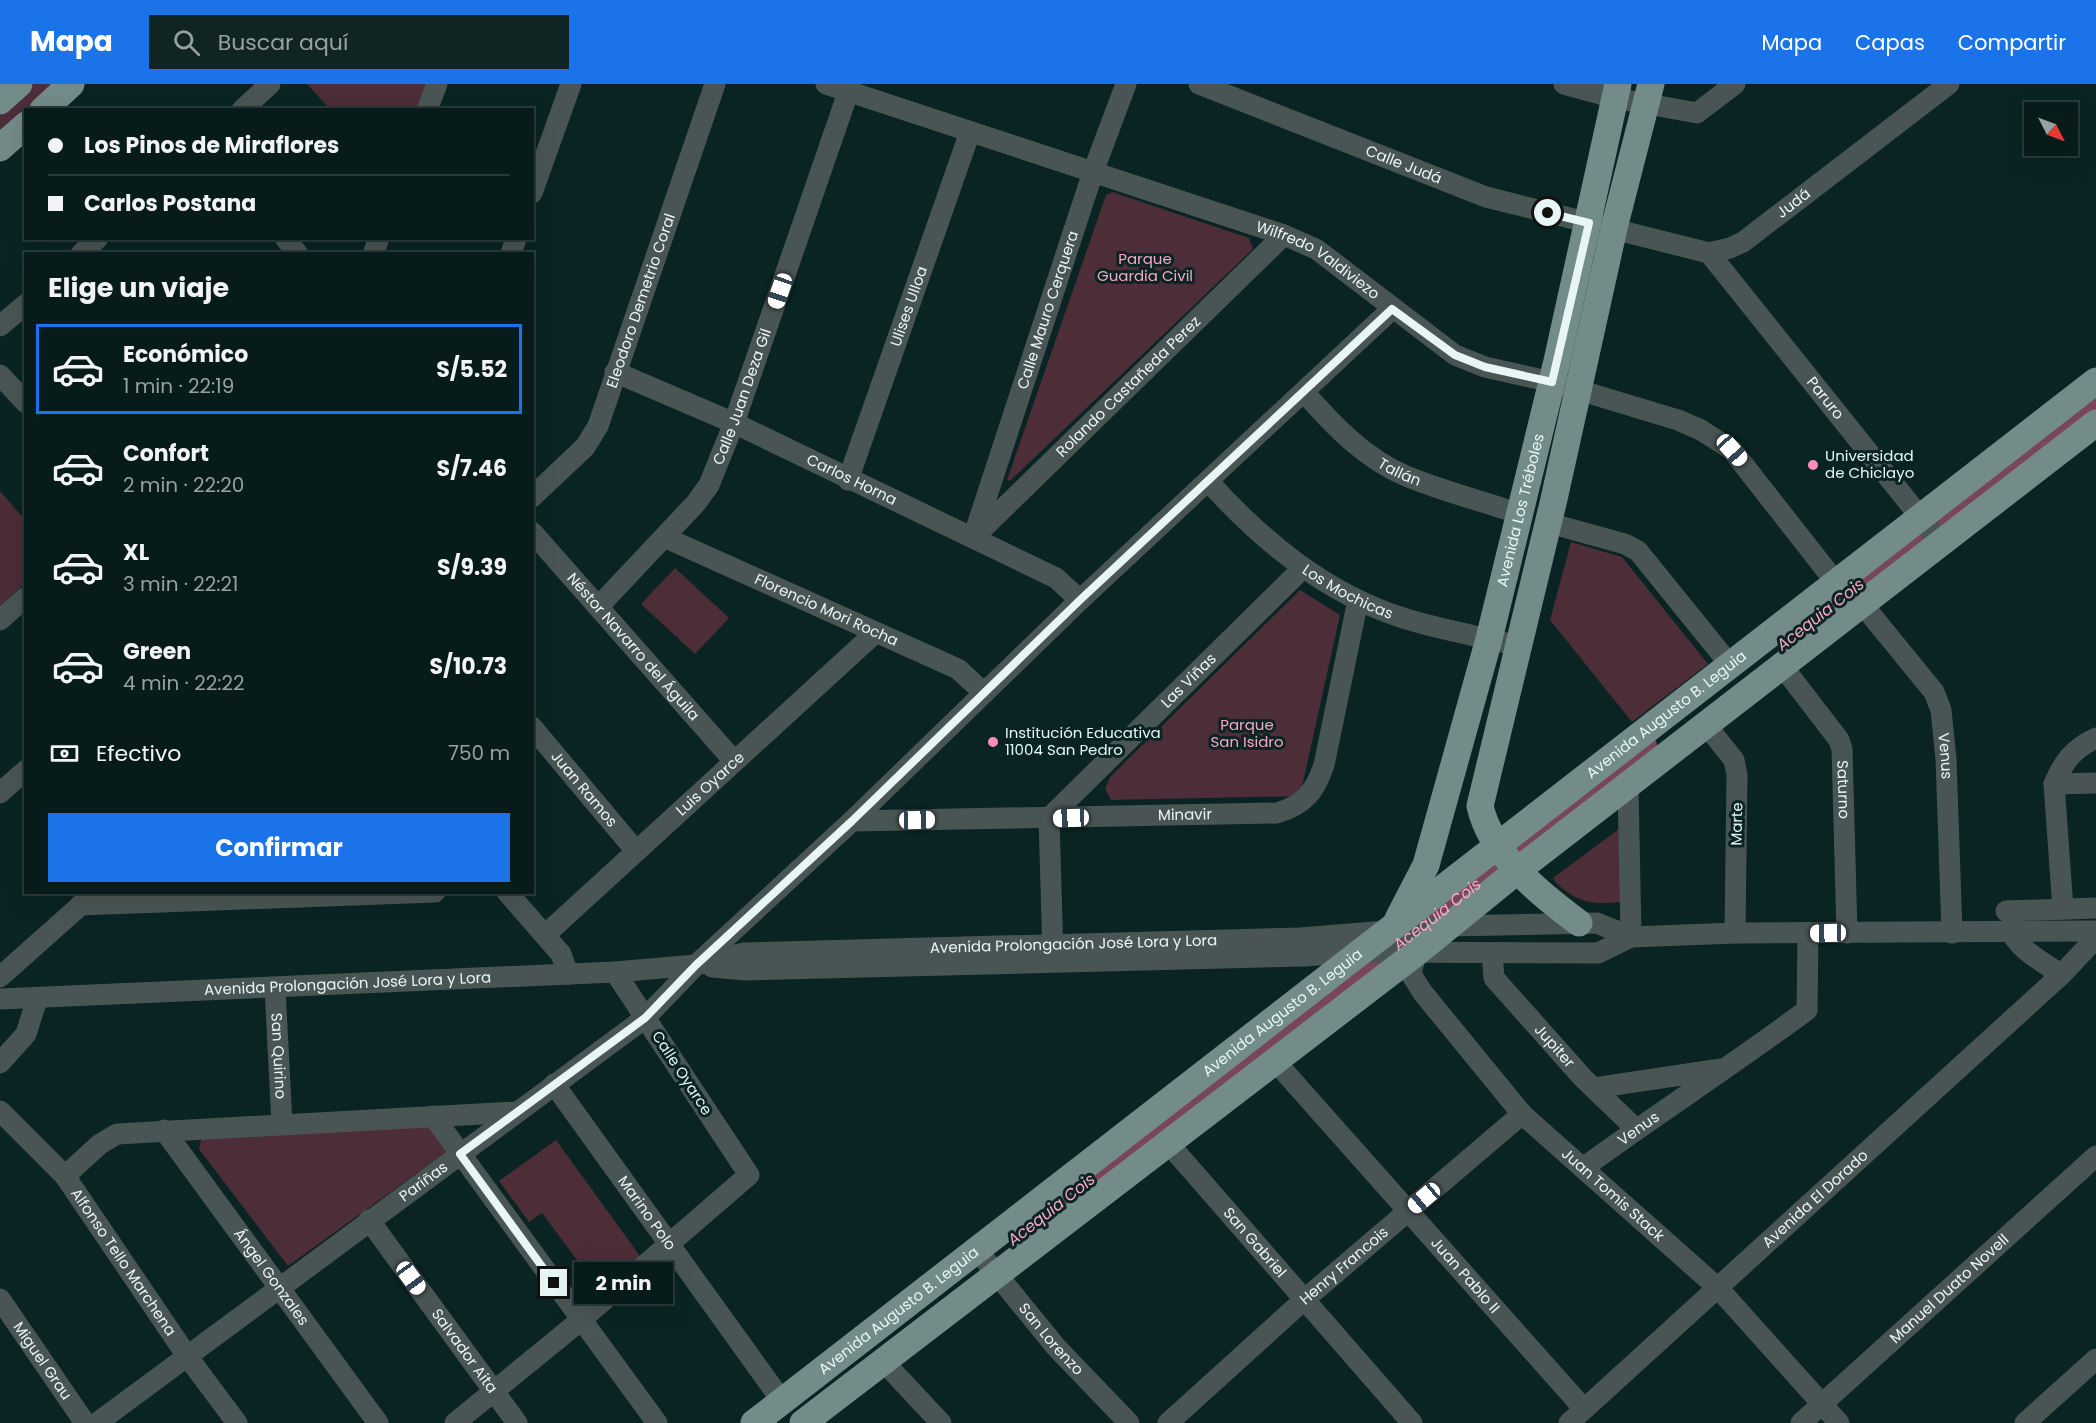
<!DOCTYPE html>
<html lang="es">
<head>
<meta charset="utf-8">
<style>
  body { margin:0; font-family:Poppins,sans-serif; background:#102423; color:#f1f3f6; height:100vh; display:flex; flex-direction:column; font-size:22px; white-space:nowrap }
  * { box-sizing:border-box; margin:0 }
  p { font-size:20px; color:#98a1a2 }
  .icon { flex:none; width:33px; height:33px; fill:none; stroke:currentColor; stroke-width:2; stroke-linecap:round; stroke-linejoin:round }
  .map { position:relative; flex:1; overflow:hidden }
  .panel { position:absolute; left:24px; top:168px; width:510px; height:642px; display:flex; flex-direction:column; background:#071b1a; border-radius:0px; box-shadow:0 6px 24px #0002,0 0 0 2px #283939 }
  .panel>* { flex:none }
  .guide { position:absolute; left:24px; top:24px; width:510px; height:132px; border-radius:0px; box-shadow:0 6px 24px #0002,0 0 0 2px #283939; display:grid; align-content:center; height:132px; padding:0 24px; background:#071b1a }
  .needle { width:39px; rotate:132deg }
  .tools { position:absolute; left:2024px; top:18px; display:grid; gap:12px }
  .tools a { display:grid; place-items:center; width:54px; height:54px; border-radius:0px; background:#071b1a; box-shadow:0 6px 24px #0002,0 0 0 2px #283939; font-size:30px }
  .end { position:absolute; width:27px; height:27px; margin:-14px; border:8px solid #e7f6f5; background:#111; box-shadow:0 0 0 3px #111 }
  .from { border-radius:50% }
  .bubble { position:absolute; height:42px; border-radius:0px; background:#071b1a; box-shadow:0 6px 24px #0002,0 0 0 2px #283939; font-size:20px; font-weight:700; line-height:42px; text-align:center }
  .car { position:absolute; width:18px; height:36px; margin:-18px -9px; border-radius:8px; box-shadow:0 0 4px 2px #0007; background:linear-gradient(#fff 24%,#345 0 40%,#fff 0 76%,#345 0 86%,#fff 0) }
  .guide b { display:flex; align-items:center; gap:21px; height:57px; font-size:22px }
  .guide b+b { border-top:2px solid #283939 }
  .guide i { width:15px; height:15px; background:#f1f3f6 }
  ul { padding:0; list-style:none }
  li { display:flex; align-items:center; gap:18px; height:90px; margin:0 12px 9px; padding:0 12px; border:3px solid transparent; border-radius:0px }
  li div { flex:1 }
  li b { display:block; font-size:22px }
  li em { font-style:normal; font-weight:700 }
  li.active { border-color:#1a73e8 }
  li>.icon { width:54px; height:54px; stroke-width:1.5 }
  h2 { padding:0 24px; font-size:27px; line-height:72px }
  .pay { display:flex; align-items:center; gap:15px; height:66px; padding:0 24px; font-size:22px }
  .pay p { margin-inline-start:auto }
  .button { display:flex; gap:12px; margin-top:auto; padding:12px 24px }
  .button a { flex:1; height:69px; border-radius:0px; background:#1a73e8; color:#fff; font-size:24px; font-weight:700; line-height:69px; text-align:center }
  header { display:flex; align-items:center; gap:36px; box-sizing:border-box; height:84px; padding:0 30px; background:#1a73e8; color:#fff }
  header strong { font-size:28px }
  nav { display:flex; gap:33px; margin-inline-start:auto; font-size:21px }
  .search { width:420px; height:54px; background:#102423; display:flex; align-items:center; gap:15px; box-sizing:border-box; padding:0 21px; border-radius:0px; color:#98a1a2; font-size:22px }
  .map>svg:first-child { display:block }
</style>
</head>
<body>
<header>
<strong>Mapa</strong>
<div class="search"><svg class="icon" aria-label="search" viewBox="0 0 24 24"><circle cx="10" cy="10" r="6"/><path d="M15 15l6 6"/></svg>Buscar aquí</div>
<nav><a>Mapa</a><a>Capas</a><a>Compartir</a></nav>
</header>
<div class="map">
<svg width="2096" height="1339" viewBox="0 0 2096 1339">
  <rect width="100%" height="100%" fill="#092422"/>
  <path fill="#4c2d38" d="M34 0H55L0 50V31Z
    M307 0H427L417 26 330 25Z
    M1112 108 1249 154 1253 165 1010 397 1007 396 1106 111Z
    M0 407 26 437 25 499 0 522Z
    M1571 458 1622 473 1708 580 1632 638 1550 536Z
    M675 484 729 534 695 570 641 520Z
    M1300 506 1340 531 1300 712 1111 716 1105 705 1110 693Z
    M1619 745 1621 818C1599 820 1584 821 1566 807 1561 803 1556 800 1553 794Z
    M436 1040 452 1064 288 1182 199 1065 202 1052Z
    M556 1056 640 1172 597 1203 542 1129 529 1138 499 1097Z"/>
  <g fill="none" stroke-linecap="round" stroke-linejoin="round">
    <g stroke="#794558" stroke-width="16">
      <path d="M1786 555 2096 317"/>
      <path id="s1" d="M1039 1134 1463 810 1649 661"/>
    </g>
    <g stroke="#495554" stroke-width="21">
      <path id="s2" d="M826 0 1284 151 1316 165 1455 271 1485 283 1552 298 1678 336 1701 346 1732 366 1837 500 1863 521 1934 608 1941 626 1946 675 1952 849"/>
      <path id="s3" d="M1199 0 1486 113 1709 169 1730 164 1743 158 1949 0"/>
      <path d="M1564 0 1615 14 1697 29 1735 0"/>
      <path d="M242 26 270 0"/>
      <path d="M427 26 437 0"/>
      <path d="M532 109 571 0"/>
      <path d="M285 154 298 170"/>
      <path id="s4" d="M1709 169 1941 459"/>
      <path d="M81 170 98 154"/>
      <path d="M373 170 379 154"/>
      <path d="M511 170 516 154"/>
      <path d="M0 242 26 220"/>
      <path id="s5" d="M615 288 734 339 1056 494 1080 516"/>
      <path d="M0 291 26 319"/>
      <path id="s6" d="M1304 308C1332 340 1365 375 1406 392 1442 407 1482 417 1520 430"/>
      <path id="s7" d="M848 396 970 48"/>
      <path id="s8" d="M1208 397C1262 457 1325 509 1403 534 1441 546 1480 552 1518 562"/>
      <path id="s9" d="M532 413 585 363 598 342 715 0"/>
      <path d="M1549 439 1625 460 1638 467 1731 582"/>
      <path id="s10" d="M532 448 734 677"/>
      <path id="s11" d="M975 452 1284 151"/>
      <path id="s12" d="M664 453 958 585 984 609"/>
      <path id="s13" d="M973 454 1093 88 1126 0"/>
      <path id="s14" d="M599 522 696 419 709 401 734 339 851 0"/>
      <path d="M0 536 26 513"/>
      <path id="s15" d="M1783 583 1839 656 1842 665 1847 849"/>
      <path d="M1706 641 1734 676 1737 691 1735 849"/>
      <path id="s16" d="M532 643 636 767"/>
      <path d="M2054 700 2096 699"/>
      <path d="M1628 702 1631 853"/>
      <path d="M0 709 26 686"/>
      <path id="s17" d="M852 737 1277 729C1304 721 1315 708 1324 681L1358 516"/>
      <path d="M507 808 561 870 568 890"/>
      <path d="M80 821 435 808"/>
      <path d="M2063 825 2054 700C2063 678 2074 664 2096 654"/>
      <path d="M2006 827 2096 824"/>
      <path d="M2012 848C2017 865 2047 880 2061 891"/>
      <path id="s18" d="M545 851 875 549"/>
      <path id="s19" d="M1416 869 1411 890 1423 909 1522 1030 1719 1205 1839 1339"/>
      <path id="s20" d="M1492 869 1494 894 1583 994 1636 1045"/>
      <path id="s21" d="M1053 871 1049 734 1303 484"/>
      <path d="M712 883 745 886 1304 872 1364 868 1598 869 1631 853"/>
      <path d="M0 893 91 812"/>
      <path id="s22" d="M275 904 282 1040"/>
      <path id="s23" d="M0 915 615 888 696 881 744 869 1300 854 1448 842 1597 839 1631 853 1735 849 2096 847"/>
      <path id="s24" d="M1274 976 1584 1325"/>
      <path d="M0 979 26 950 37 915"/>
      <path id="s25" d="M554 1000 782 1317"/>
      <path d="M1594 1004 1721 985"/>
      <path id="s26" d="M0 1027 65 1092 187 1272 237 1339"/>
      <path d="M433 1032 657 1339"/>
      <path id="s27" d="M164 1046 378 1339"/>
      <path id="s28" d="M1168 1059 1412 1339"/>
      <path id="s29" d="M1583 1084C1657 1030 1733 981 1807 926L1808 850"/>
      <path d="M65 1092 100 1060 117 1050 517 1028"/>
      <path id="s30" d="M369 1136 517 1339"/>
      <path id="s31" d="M977 1166 1056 1263 1129 1339"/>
      <path id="s32" d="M0 1215 85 1339"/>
      <path d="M883 1277 941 1339"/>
      <path id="s33" d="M97 1339 645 934 696 881 852 737 1080 516 1392 225"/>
      <path d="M455 1339 581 1236 749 1091 615 888"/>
      <path id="s34" d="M1168 1339 1305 1215 1522 1030"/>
      <path id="s35" d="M1569 1339 2061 891 2096 854"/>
      <path id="s36" d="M1801 1339 2096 1072"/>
      <path d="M2025 1339 2096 1275"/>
    </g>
    <g stroke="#738b89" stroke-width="27">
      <path d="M0 17 19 0"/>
      <path d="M43 26 71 0"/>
      <path d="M0 64 26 41"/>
      <path id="s37" d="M1398 835 1426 781 1489 555 1557 277 1618 0"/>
      <path d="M1579 839C1540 810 1491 771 1480 722L1554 415 1614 144 1651 0"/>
      <path id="s38" d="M754 1339 2096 297"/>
      <path d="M803 1339 1416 869 1518 786 2096 339"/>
    </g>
  </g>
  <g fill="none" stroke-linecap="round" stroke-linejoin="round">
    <path stroke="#e7f6f5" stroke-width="8" d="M554 1199 460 1070 645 934 696 881 852 737 1080 516 1392 225 1455 271 1485 283 1552 298 1589 139 1548 129"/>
  </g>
  <g fill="#ff8eb9" stroke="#092422" stroke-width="2">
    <circle cx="1813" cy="381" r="6"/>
    <circle cx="993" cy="658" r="6"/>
  </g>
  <g text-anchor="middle" stroke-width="6" stroke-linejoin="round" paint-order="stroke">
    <g font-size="15" fill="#e7f6f5" stroke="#092422">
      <text dy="5" stroke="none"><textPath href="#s3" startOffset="220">Calle Judá</textPath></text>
      <text dy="5" stroke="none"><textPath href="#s3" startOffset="638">Judá</textPath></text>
      <text dy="5" stroke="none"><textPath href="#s2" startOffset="524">Wilfredo Valdiviezo</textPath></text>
      <text dy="5" stroke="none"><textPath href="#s9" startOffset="230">Eleodoro Demetrio Coral</textPath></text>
      <text dy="5" stroke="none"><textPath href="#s7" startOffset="184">Ulises Ulloa</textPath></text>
      <text dy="5" stroke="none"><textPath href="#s13" startOffset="240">Calle Mauro Cerquera</textPath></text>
      <text dy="5" stroke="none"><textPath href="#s11" startOffset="214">Rolando Castañeda Perez</textPath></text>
      <text dy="5" stroke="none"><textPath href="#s14" startOffset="258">Calle Juan Deza Gil</textPath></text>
      <text dy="5" stroke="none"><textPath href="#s4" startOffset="186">Paruro</textPath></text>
      <text dy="5" stroke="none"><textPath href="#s6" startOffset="126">Tallán</textPath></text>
      <text dy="5" stroke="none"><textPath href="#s5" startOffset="260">Carlos Horna</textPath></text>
      <text dy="5" stroke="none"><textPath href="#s37" startOffset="428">Avenida Los Tréboles</textPath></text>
      <text dy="5" stroke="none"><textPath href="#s8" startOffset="180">Los Mochicas</textPath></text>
      <text dy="5" stroke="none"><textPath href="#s12" startOffset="178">Florencio Mori Rocha</textPath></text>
      <text dy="5" stroke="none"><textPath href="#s10" startOffset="153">Néstor Navarro del Águila</textPath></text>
      <text dy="5" stroke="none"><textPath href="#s21" startOffset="333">Las Viñas</textPath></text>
      <text dy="5" stroke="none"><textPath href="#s38" startOffset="1155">Avenida Augusto B. Leguia</textPath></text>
      <text dy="5" stroke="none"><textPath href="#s2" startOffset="1368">Venus</textPath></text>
      <text dy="5" stroke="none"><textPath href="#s18" startOffset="224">Luis Oyarce</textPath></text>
      <text dy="5" stroke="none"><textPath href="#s16" startOffset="81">Juan Ramos</textPath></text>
      <text dy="5" stroke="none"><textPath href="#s15" startOffset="142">Saturno</textPath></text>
      <text dy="5" stroke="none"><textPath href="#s17" startOffset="333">Minavir</textPath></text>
      <text transform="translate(1737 740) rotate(-89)" y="5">Marte</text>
      <text dy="5" stroke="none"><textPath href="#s23" startOffset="1076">Avenida Prolongación José Lora y Lora</textPath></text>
      <text dy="5" stroke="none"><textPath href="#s23" startOffset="348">Avenida Prolongación José Lora y Lora</textPath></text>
      <text dy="5" stroke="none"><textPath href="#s38" startOffset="669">Avenida Augusto B. Leguia</textPath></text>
      <text dy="5" stroke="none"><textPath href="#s20" startOffset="116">Jupiter</textPath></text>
      <text dy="5" stroke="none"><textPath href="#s22" startOffset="68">San Quirino</textPath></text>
      <text transform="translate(682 989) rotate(57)" y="5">Calle Oyarce</text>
      <text dy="5" stroke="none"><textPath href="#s29" startOffset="68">Venus</textPath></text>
      <text dy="5" stroke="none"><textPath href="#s33" startOffset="406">Pariñas</textPath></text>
      <text dy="5" stroke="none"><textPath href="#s19" startOffset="322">Juan Tomis Stack</textPath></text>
      <text dy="5" stroke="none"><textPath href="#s35" startOffset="333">Avenida El Dorado</textPath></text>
      <text dy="5" stroke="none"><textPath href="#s25" startOffset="159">Marino Polo</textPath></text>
      <text dy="5" stroke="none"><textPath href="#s28" startOffset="132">San Gabriel</textPath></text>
      <text dy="5" stroke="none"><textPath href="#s26" startOffset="196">Alfonso Tello Marchena</textPath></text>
      <text dy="5" stroke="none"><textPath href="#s34" startOffset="236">Henry Francois</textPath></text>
      <text dy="5" stroke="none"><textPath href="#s27" startOffset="182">Ángel Gonzales</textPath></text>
      <text dy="5" stroke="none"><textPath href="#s24" startOffset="288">Juan Pablo II</textPath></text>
      <text dy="5" stroke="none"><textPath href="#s36" startOffset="200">Manuel Duato Novell</textPath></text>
      <text dy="5" stroke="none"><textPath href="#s38" startOffset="183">Avenida Augusto B. Leguia</textPath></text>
      <text dy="5" stroke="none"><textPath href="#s31" startOffset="116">San Lorenzo</textPath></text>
      <text dy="5" stroke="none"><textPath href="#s30" startOffset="162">Salvador Aita</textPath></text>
      <text dy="5" stroke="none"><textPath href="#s32" startOffset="75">Miguel Grau</textPath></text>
    </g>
    <g font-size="15" fill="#fba6c5" stroke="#092422">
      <text x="1145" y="180">Parque<tspan x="1145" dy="17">Guardia Civil</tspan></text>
      <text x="1247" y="646">Parque<tspan x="1247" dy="17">San Isidro</tspan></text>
    </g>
    <g font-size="15" fill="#e7f6f5" stroke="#092422" text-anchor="start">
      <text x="1825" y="377">Universidad<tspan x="1825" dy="17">de Chiclayo</tspan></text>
      <text x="1005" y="654">Institución Educativa<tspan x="1005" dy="17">11004 San Pedro</tspan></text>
    </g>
    <g font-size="16" font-style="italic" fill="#fda8c7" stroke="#092422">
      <text transform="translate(1820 530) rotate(-38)" y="6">Acequia Cois</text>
      <text dy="6" stroke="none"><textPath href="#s1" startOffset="501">Acequia Cois</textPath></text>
      <text transform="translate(1051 1125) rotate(-38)" y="6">Acequia Cois</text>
    </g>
  </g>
</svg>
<div class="tools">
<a><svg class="needle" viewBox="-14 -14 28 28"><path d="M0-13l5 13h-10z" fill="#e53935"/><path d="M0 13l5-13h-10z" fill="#98a1a2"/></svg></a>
</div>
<i class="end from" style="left:1548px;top:129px"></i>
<i class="end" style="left:554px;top:1199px"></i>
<div class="bubble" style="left:574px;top:1178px;width:99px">2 min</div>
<i class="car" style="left:780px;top:207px;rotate:199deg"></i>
<i class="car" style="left:1732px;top:366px;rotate:138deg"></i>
<i class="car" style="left:1071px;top:734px;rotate:268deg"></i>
<i class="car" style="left:917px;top:736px;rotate:89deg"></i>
<i class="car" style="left:1828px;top:849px;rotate:269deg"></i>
<i class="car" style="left:1424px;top:1114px;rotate:230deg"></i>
<i class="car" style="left:411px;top:1194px;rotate:144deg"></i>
<div class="guide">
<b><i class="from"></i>Los Pinos de Miraflores</b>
<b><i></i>Carlos Postana</b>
</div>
<section class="panel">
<h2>Elige un viaje</h2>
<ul>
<li class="active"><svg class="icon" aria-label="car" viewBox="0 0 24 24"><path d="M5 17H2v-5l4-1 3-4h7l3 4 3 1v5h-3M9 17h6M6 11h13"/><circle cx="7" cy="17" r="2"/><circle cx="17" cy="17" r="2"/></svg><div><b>Económico</b><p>1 min · 22:19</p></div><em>S/5.52</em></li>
<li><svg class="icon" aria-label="car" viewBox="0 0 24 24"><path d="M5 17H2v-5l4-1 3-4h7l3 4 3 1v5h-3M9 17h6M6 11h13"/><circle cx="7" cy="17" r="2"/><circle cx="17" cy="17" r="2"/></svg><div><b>Confort</b><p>2 min · 22:20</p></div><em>S/7.46</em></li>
<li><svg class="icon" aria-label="car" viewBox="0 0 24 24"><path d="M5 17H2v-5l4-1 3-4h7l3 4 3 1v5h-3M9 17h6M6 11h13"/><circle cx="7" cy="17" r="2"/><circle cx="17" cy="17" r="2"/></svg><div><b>XL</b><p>3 min · 22:21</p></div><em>S/9.39</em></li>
<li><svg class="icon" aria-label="car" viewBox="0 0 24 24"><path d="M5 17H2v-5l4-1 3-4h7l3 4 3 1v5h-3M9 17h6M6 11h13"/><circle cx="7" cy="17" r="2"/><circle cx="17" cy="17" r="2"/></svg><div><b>Green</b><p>4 min · 22:22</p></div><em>S/10.73</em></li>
</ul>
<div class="pay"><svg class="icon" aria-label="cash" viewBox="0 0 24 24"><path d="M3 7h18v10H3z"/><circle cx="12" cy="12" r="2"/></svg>Efectivo<p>750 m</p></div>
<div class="button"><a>Confirmar</a></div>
</section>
</div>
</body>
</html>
